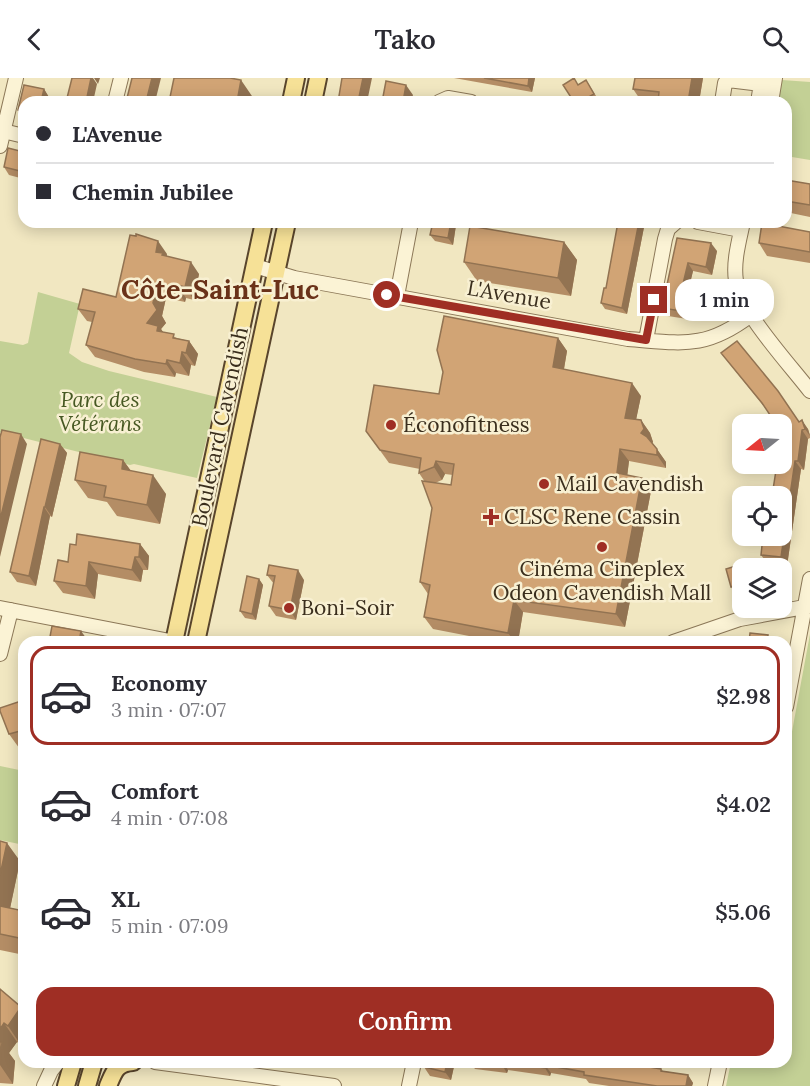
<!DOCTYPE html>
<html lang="en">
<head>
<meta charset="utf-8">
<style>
  body { margin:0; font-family:Lora,serif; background:#f7f7f7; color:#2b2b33; height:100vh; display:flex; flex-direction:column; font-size:22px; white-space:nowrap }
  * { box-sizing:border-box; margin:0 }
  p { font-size:20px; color:#7c7c81 }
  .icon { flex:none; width:33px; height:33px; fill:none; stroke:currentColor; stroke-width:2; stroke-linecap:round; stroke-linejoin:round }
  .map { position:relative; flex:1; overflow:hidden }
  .drawer { position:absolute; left:18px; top:558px; width:774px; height:432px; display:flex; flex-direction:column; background:#fff; border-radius:18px; box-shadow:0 3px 15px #0003 }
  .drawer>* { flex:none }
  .top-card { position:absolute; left:18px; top:18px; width:774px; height:132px; border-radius:18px; box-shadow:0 3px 15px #0003; display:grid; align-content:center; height:132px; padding:0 18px; background:#fff }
  .needle { width:39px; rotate:252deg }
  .fabs { position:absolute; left:732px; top:336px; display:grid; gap:12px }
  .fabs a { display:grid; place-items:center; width:60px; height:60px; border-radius:12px; background:#fff; box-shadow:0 3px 15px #0003; font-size:30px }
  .end { position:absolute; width:27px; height:27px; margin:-14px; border:8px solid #9f2e24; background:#fff; box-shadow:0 0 0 3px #fff }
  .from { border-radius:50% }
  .bubble { position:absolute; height:42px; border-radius:18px; background:#fff; box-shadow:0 3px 15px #0003; font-size:20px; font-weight:600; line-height:42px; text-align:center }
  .top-card b { display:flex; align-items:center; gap:21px; height:57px; font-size:22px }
  .top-card b+b { border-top:2px solid #e1e1e2 }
  .top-card i { width:15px; height:15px; background:#2b2b33 }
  ul { padding:10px 0 0; list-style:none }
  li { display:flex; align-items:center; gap:18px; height:99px; margin:0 12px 9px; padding:0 6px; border:3px solid transparent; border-radius:18px }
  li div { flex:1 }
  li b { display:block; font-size:22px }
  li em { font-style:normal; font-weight:600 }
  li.selected { border-color:#9f2e24 }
  li>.icon { width:54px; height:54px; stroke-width:1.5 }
  .primary-button { display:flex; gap:12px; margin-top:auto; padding:12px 18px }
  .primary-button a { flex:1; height:69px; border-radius:18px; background:#9f2e24; color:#fff; font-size:24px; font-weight:600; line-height:69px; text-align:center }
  header { display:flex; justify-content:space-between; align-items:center; height:78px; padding:0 18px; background:#fff; font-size:27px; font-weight:600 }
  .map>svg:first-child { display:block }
</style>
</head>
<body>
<header><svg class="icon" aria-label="back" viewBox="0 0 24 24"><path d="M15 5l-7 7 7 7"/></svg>Tako<svg class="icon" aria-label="search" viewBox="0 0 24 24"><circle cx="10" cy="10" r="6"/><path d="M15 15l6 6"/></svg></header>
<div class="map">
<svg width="810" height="1008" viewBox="0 0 810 1008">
  <rect width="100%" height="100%" fill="#f1e7c1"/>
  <path fill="#c3d095" d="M782 2 810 4V82L786 78V24H778Z
    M38 214 80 226 69 275 82 284 109 293 217 319 197 400 134 386 130 387 0 354V263L23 267 28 265Z
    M810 556V1008H726L731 984H786V686Z
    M0 688 24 693V767L0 762Z"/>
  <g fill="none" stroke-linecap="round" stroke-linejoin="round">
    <defs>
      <path id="minor" d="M115 24 121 0
        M439 24 448 20 471 24
        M722 24 725 5 728 2 761 6
        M758 24 762 0
        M771 24 775 0
        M3 53 24 58
        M0 68 16 0
        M698 144 741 152
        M743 144C739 163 733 184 736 203 739 232 791 288 810 313
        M255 188 294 200 327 206 628 261C682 265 705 272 751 237
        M397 218 411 144
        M646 262 665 161 668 151 676 144
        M0 530 175 564
        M673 564 740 541 810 528
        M0 576 11 532
        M786 629 810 501
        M155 984 334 1008
        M44 1008 51 993 58 984
        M409 1008 414 984
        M715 1008 720 984"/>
      <path id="major" d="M291 24 296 0
        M313 24 318 0
        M174 564 264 144
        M196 564 287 144
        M66 1008 73 984
        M87 1008 94 984
        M108 1008C114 994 116 985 133 984"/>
    </defs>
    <use href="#minor" stroke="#8c7858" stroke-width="16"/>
    <use href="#major" stroke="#59452c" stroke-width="20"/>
    <use href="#minor" stroke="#fbf3d5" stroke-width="14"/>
    <use href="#major" stroke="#f6e197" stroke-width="16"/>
  </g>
  <path fill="#b48d65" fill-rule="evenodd" d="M454 0H535L532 14Z
    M635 0H703L699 24H642L633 11Z
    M586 2 591 10 600 24H574L578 7Z
    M24 7 44 11 50 21V24H24V41L18 32Z
    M24 74V101L9 97 4 89Z
    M786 102 810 106V139L786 134Z
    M433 144H454L456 147 453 167 435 163 430 157Z
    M618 144H645L627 236 605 231 601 225 606 210Z
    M810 154V185L767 178 759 165Z
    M677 160 717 173 712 197 693 193 690 205 708 203 714 211 716 234 687 238V241L668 238 662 230Z
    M564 164 577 182 571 218 477 203 464 184Z
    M167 176V178L199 196 194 222 186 220 185 224 166 220 162 238 166 245 161 251 163 254 177 260 189 263 198 276 195 288 191 287 189 298 176 295 175 299 144 294 95 279 86 267 92 244 87 243 78 231 116 219Z
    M558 260 567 273 564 291 641 318 636 341 641 342 650 355 653 364 652 365 666 384V390L629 383 627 398 651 413 625 549 523 534 518 564H500L433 551 424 539 428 516 420 504 432 430 425 404 419 395 420 391 389 385 366 353 439 316ZM445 396 453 397 451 407 435 405 442 402Z
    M721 275 808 351 810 357V360L808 361 804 392 801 391 787 488 767 485 761 477 782 386V346L766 331Z
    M60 366 67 375 52 439 50 438 36 508 17 504 10 494Z
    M123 382 131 393 166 416 160 446 117 438 107 424 88 420 75 402Z
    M140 466 149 478 148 492H143L141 504 98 496 95 521 63 515 54 503 68 484 76 467Z
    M749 484 753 490H742V513L735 515 731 509 726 491Z
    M267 497 304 502 296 542 276 538 269 528 274 506Z
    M259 501 263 507 256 542 245 540 240 533Z
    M24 622V674H22L9 656Z
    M0 763 20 783 10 830 24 833V877L0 872Z
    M0 911 21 929 24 933V962L21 967 17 964 9 975 15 983 13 1006 0 1005Z
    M358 984H391L390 990Z
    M455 984 451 1002 430 998 424 989Z
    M470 984H620L661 991 663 993 688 997 693 1005 692 1008H609L589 1005 586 1001 551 995 550 998 508 992 507 995 475 991Z"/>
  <path fill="#927352" d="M91 0H93L97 6 93 24H86Z
    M94 0H100L98 6Z
    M152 0H161L155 24H146Z
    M363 0H372L367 24H358Z
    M529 0H535L532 14 528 8Z
    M692 0H703L699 24H688Z
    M241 2 254 21 253 24H237Z
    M406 7 413 17 411 24H403Z
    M44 11 50 21V24H41Z
    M450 144H454L456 147 453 167 448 160Z
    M639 144H645L627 236 622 230Z
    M158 163 167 176 166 180 156 174Z
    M564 164 577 182 571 218 558 200Z
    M711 165 717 173 712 197 706 189Z
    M191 184 199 196 194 222 185 209Z
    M688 185 693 193 688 214 683 206Z
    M708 203 714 211 716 234 710 226Z
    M177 207 186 220 185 224 176 212Z
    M157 208 166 220 162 238 166 245 161 251 167 260 147 245 153 225Z
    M682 230 687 238V241L681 233Z
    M558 260 567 273 562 302 553 289Z
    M189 263 198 276 195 288 186 275Z
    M182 274 191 287 189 298 180 285Z
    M167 282 176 295 175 299 166 286Z
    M632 305 641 318 634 352 625 340Z
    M641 342 650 355 653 364 650 368 641 355Z
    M802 342 808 351 810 358 805 351Z
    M802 352 808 361 804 392 798 383Z
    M21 356 27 366 0 479V442Z
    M60 366 67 375 52 439 45 429Z
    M620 371 629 383 626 408 617 395Z
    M657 371 666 384V390L657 377Z
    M123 382 136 400 122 391Z
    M436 383 445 396 442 402 434 389Z
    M795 383 801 391 787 488 781 479Z
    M153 397 166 416 160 446 147 427Z
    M642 400 651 413 625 549 616 536Z
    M44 429 50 438 36 508 29 498Z
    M140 466 149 478 148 492 139 479Z
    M135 479 143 492 141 504 132 492Z
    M89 484 98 496 95 521 86 508Z
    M298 492 304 502 296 542 290 532Z
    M259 501 263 507 256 542 252 536Z
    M514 522 523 534 518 564H515L508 555Z
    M81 553 89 564H79Z
    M768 557 772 564H766Z
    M7 765 20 783 7 845 0 836V797Z
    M21 929 24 933V962L21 967 8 948Z
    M4 945 17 964 9 975 15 983 13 1006 0 987V951Z
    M386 984H391L390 990Z
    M447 984H455L451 1002 445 994Z
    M503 984 508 992 507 995 502 987Z
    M545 987 551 995 550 998 545 990Z
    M688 997 693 1005 692 1008H686Z"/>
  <path fill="#d1a475" stroke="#927352" stroke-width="1.5" d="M72 0H91L86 24H66Z
    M132 0H152L146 24H126Z
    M174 0H230L241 2 237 24H209L195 21V24H169Z
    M342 0H363L358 24H338Z
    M484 0H529L528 8Z
    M574 0 578 7 586 2 594 16 585 21 586 24H574L563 7Z
    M635 0H692L688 24H658L659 14 633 11Z
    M386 3 406 7 403 24H382Z
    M24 7 44 11 41 24H24V34L18 32Z
    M8 70 24 74V94L4 89Z
    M786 102 810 106V127L786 123Z
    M433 144H451L448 160 430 157Z
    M618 144H639L622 230 601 225 604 210H606Z
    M762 145 810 154V174L759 165Z
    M470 148 564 164 558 200 464 184Z
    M136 156 158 163 156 174 163 175 162 177 191 184 185 209 177 207 176 212 157 208 153 225 157 232 147 245 158 248 157 253 174 256 173 260 189 263 186 275 182 274 180 285 167 282 166 286 135 281 86 267 95 234 78 231 83 211 116 219 130 157 136 158Z
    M677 160 711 165 706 189 688 185 683 206 708 203 710 226 682 230 681 233 662 230Z
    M444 238 558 260 553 289 632 305 625 340 641 342 644 351 641 355 647 359 657 371V377L620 371 617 395 642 400 616 536 514 522 508 555 424 539 430 507 420 504 432 430 422 403 451 407 454 386 436 383 434 389 419 395 421 380 380 372 366 353 374 307 439 316 443 294 437 272Z
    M737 263 778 313 799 344 802 342 805 351 802 352 798 383H795L781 479 761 477 763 458H782V418H770H772L777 386H782V346H776L762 325 721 275Z
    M2 352 21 356 0 442V359Z
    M41 361 60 366 45 429H44L29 498 10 494Z
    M80 374 123 382 122 391 153 397 147 427 104 419 106 408 75 402Z
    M77 456 140 466 139 479H135L132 492 89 484 86 508 54 503 58 482 68 484 70 466 76 467Z
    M749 484 751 490H742V505L731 509 726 491Z
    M269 487 298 492 290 532 269 528 275 498 267 497Z
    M247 498 259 501 252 536 240 533Z
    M52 548 81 553 79 564H49Z
    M750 555 768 557 766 564H749Z
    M24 622V652L9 656 0 633V630Z
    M0 763 7 765 0 797Z
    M0 828 24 833V861L0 856Z
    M0 911 21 929 8 948 4 945 0 951Z
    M0 964H2L0 984Z
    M425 984H447L445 994 424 989Z
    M472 984H620L661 991V993L688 997 686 1008H657L584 997V994L545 987V990L503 984 502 987Z"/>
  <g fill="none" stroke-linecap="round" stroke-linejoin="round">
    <path stroke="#9f2e24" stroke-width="8" d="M387 217 646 262 654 222"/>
  </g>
  <g fill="#9f2e24" stroke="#f8f0d2" stroke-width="2">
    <circle cx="391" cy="347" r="6"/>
    <circle cx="544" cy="406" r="6"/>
    <path d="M488 430h6v6h6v6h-6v6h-6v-6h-6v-6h6z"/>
    <circle cx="602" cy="469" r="6"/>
    <circle cx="289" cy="530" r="6"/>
  </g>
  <g text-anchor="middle" stroke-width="5" stroke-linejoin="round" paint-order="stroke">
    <g font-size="21" fill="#3a2e1d" stroke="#f8f0d2">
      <text transform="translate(509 217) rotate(10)" y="7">L'Avenue</text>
      <text transform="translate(220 349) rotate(-78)" y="7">Boulevard Cavendish</text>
    </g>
    <g font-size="21" font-style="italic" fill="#465822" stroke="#f8f0d2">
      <text x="100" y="329">Parc des<tspan x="100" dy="24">Vétérans</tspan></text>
    </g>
    <g font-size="21" fill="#3a2e1d" stroke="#f8f0d2" text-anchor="start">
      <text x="403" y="354">Éconofitness</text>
      <text x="556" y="413">Mail Cavendish</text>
      <text x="504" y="446">CLSC Rene Cassin</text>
      <text x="602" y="498" text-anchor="middle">Cinéma Cineplex<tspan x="602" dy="24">Odeon Cavendish Mall</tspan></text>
      <text x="301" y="537">Boni-Soir</text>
    </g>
    <g font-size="27" font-weight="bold" fill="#6a3219" stroke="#f8f0d2">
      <text x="220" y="221">Côte-Saint-Luc</text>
    </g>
  </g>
</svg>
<div class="fabs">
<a><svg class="needle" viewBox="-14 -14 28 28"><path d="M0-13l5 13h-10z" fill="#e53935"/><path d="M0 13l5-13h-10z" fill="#7c7c81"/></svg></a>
<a><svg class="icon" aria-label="locate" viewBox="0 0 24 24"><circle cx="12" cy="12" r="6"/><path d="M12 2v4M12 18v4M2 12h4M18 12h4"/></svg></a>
<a><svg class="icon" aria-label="layers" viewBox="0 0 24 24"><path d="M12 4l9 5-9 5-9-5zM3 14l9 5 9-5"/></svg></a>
</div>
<i class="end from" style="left:387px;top:217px"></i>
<i class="end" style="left:654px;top:222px"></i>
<div class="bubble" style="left:675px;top:201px;width:99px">1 min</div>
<div class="top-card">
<b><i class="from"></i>L'Avenue</b>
<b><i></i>Chemin Jubilee</b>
</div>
<section class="drawer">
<ul>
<li class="selected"><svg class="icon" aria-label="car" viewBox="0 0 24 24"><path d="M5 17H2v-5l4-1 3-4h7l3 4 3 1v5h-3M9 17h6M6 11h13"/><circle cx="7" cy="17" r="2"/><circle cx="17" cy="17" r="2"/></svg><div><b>Economy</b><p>3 min · 07:07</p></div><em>$2.98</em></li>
<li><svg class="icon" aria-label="car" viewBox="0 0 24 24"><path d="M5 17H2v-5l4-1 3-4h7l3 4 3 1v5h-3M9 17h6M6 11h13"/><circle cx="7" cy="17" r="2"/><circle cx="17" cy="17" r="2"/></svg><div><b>Comfort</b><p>4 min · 07:08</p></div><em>$4.02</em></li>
<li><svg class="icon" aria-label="car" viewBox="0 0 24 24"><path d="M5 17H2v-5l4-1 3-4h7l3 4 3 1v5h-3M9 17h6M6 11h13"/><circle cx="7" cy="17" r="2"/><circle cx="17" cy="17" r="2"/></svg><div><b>XL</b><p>5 min · 07:09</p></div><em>$5.06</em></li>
</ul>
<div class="primary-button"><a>Confirm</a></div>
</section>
</div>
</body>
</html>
